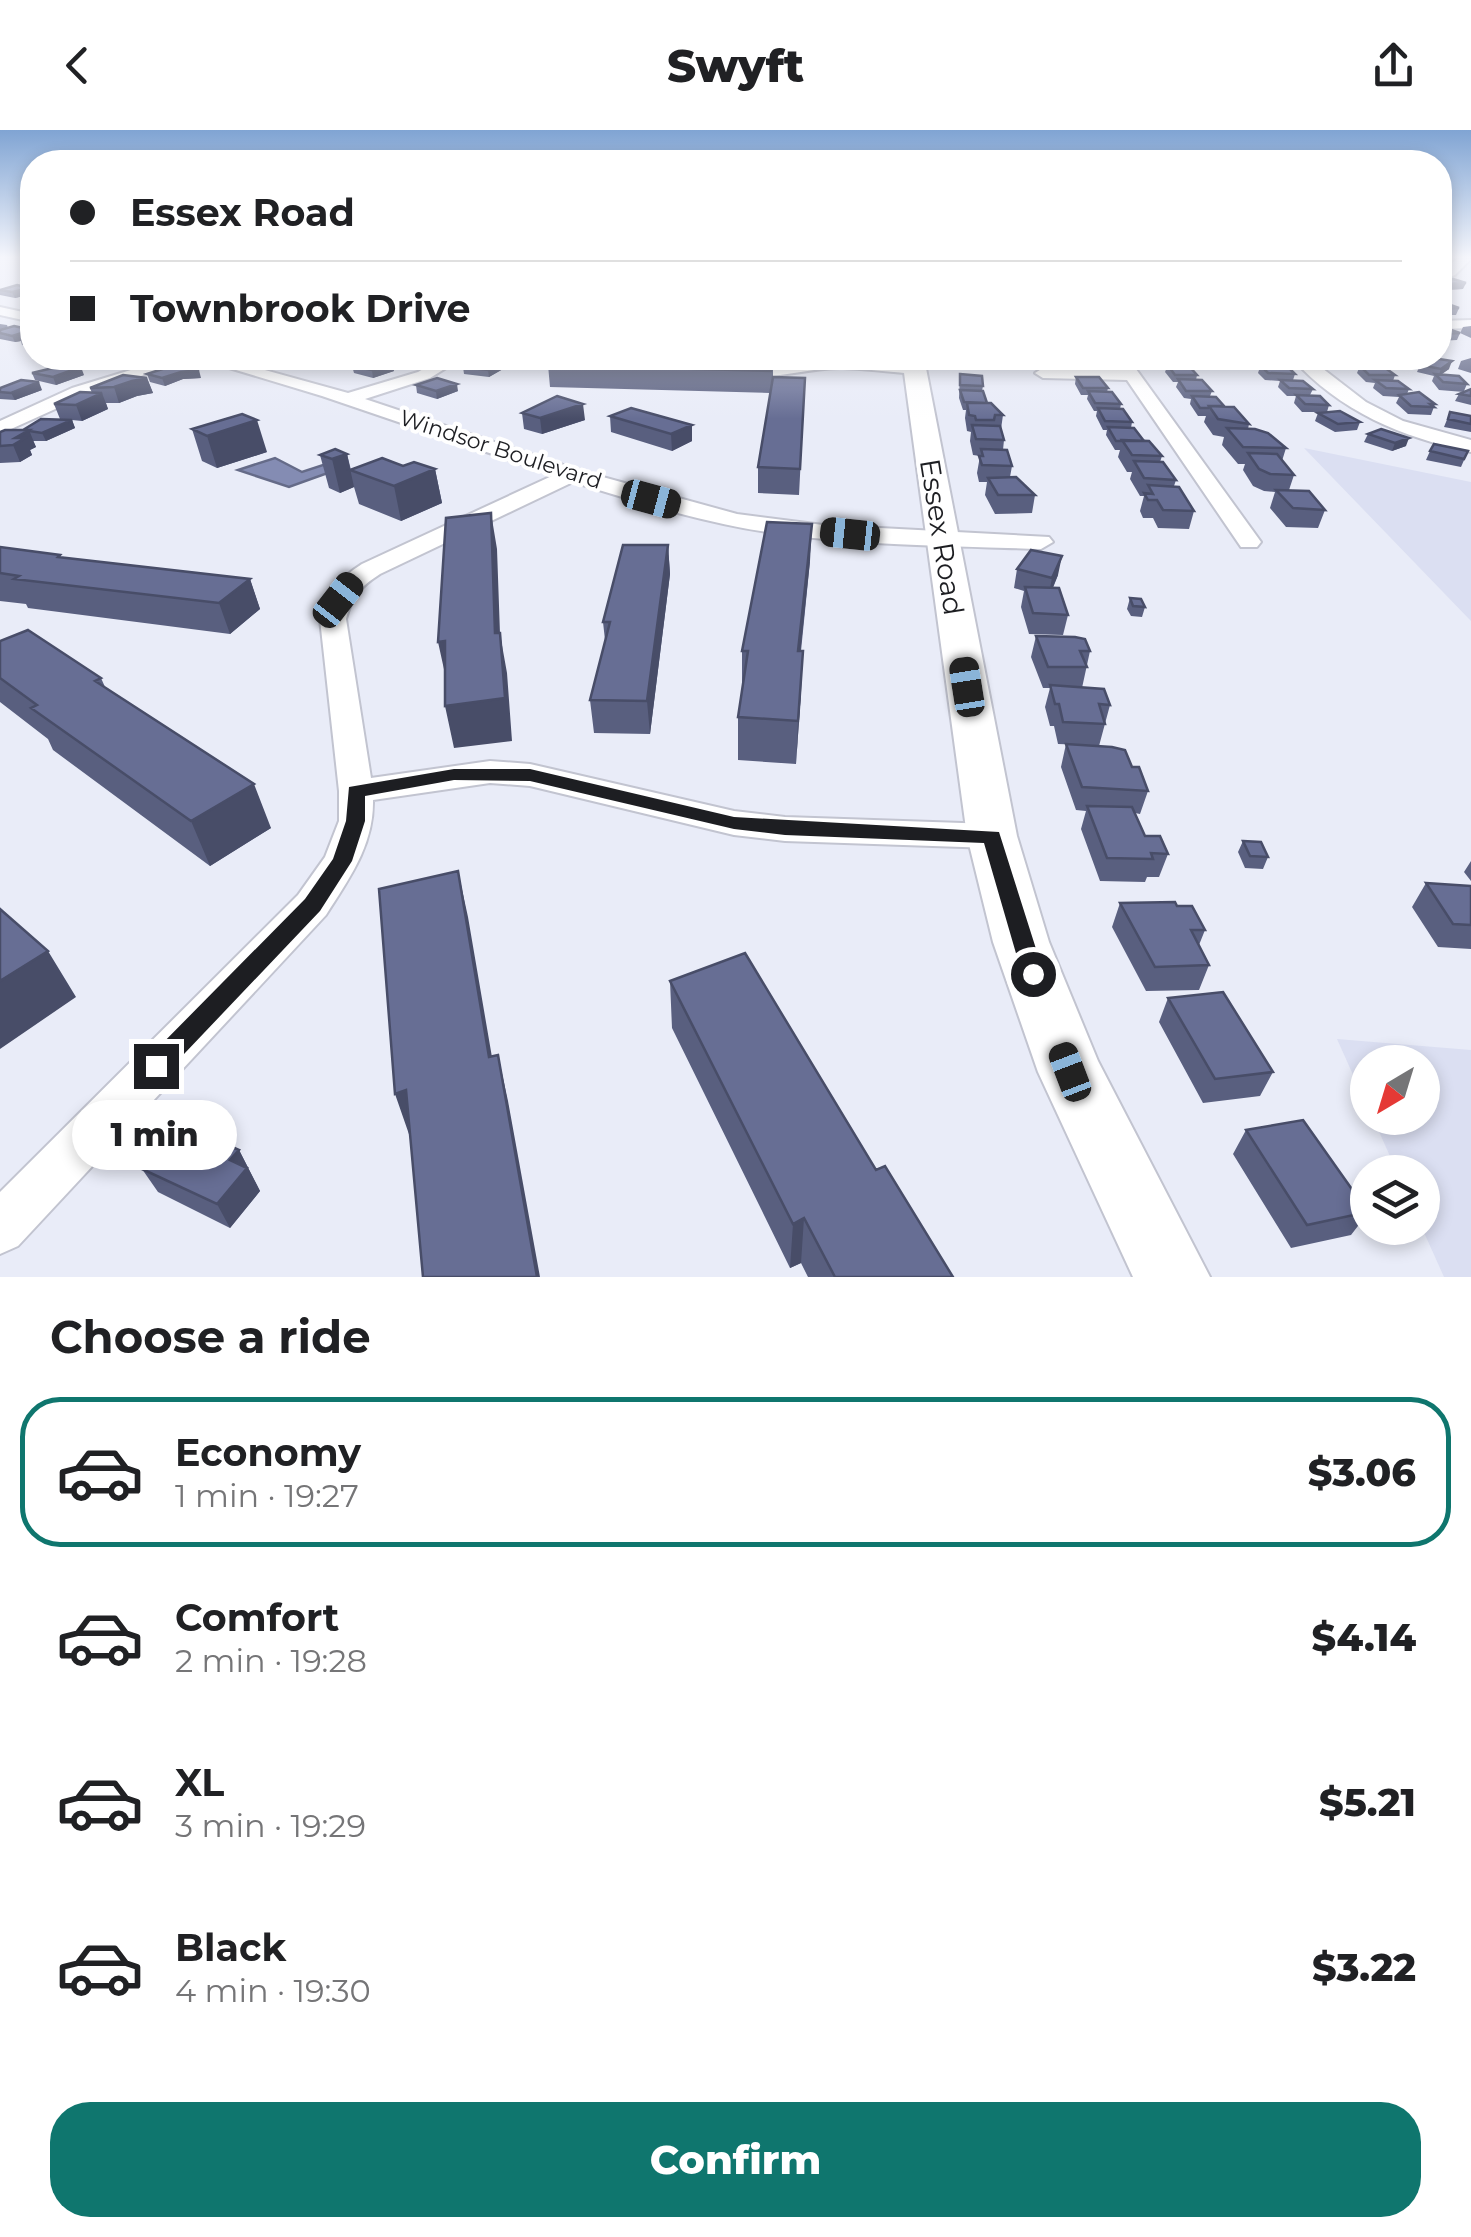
<!DOCTYPE html>
<html lang="en">
<head>
<meta charset="utf-8">
<style>
  body { margin:0; font-family:Montserrat,sans-serif; background:#f2f2f2; color:#202124; height:100vh; display:flex; flex-direction:column; font-size:38px; white-space:nowrap }
  * { box-sizing:border-box; margin:0 }
  p { font-size:32px; color:#757577 }
  .icon { flex:none; width:55px; height:55px; fill:none; stroke:currentColor; stroke-width:2; stroke-linecap:round; stroke-linejoin:round }
  .map { position:relative; height:1147px; overflow:hidden }
  .drawer { display:flex; flex-direction:column; background:#fff; flex:1 }
  .drawer>* { flex:none }
  .hud { position:absolute; left:20px; top:20px; width:1432px; height:220px; border-radius:40px; box-shadow:0 5px 15px #0003; display:grid; align-content:center; height:220px; padding:0 50px; background:#fff }
  .needle { width:65px; rotate:218deg }
  .fabs { position:absolute; left:1350px; top:915px; display:grid; gap:20px }
  .fabs a { display:grid; place-items:center; width:90px; height:90px; border-radius:50%; background:#fff; box-shadow:0 5px 15px #0003; font-size:50px }
  .end { position:absolute; width:45px; height:45px; margin:-22px; border:12px solid #1d1e22; background:#fff; box-shadow:0 0 0 5px #fff }
  .from { border-radius:50% }
  .bubble { position:absolute; height:70px; border-radius:35px; background:#fff; box-shadow:0 5px 15px #0003; font-size:32px; font-weight:800; line-height:70px; text-align:center }
  .car { position:absolute; width:30px; height:60px; margin:-30px -15px; border-radius:12px; box-shadow:0 0 8px 2px #0007; background:linear-gradient(#222 24%,#8ab4d8 0 40%,#222 0 76%,#8ab4d8 0 86%,#222 0) }
  .hud b { display:flex; align-items:center; gap:35px; height:95px; font-size:38px }
  .hud b+b { border-top:2px solid #e0e0e0 }
  .hud i { width:25px; height:25px; background:#202124 }
  ul { padding:0; list-style:none }
  li { display:flex; align-items:center; gap:30px; height:150px; margin:0 20px 15px; padding:0 30px; border:5px solid transparent; border-radius:40px }
  li div { flex:1 }
  li b { display:block; font-size:38px }
  li em { font-style:normal; font-weight:800 }
  li.current { border-color:#0f766e }
  li>.icon { width:90px; height:90px; stroke-width:1.5 }
  h2 { padding:0 50px; font-size:45px; line-height:120px }
  .cta { display:flex; gap:20px; margin-top:auto; padding:20px 50px }
  .cta a { flex:1; height:115px; border-radius:40px; background:#0f766e; color:#fff; font-size:40px; font-weight:800; line-height:115px; text-align:center }
  header { display:flex; justify-content:space-between; align-items:center; height:130px; padding:0 50px; background:#fff; font-size:45px; font-weight:800 }
  .map>svg:first-child { display:block }
</style>
</head>
<body>
<header><svg class="icon" aria-label="back" viewBox="0 0 24 24"><path d="M15 5l-7 7 7 7"/></svg>Swyft<svg class="icon" aria-label="share" viewBox="0 0 24 24"><path d="M12 15V3M7 8l5-5 5 5M5 13v7h14v-7"/></svg></header>
<div class="map">
<svg width="1471" height="1147" viewBox="0 0 1471 1147">
  <rect width="100%" height="100%" fill="#e9ecf8"/>
  <path fill="#dbdff2" d="M1304 318 1471 352V491Z
    M1337 909 1471 920V1147H1444L1422 1098V1042H1397L1373 988H1422V932H1368L1367 976Z"/>
  <path fill="#848cb3" stroke="#656b88" stroke-width="2.5" d="M275 328 302 342 326 334 339 339 289 357 238 340Z"/>
  <g fill="none" stroke-linecap="round" stroke-linejoin="round">
    <defs>
      <path id="street" d="M1459 128 1471 129 1455 145 1440 150V142Z
        M0 177 32 184V192L0 185Z
        M1471 190V198L1440 199V191Z
        M170 228H192L84 266 0 304V291L72 258Z
        M196 228H221L348 263 418 242 443 228H462L430 248 365 269 581 341 737 384 823 395 1049 407 1053 412 1041 419C954 416 867 416 781 404 710 395 641 373 573 352L380 444C360 457 352 466 346 489L371 648 490 631 530 634 734 681 785 687 992 694 1005 697 1010 706 1005 715 992 718 785 711 734 705 530 656 490 653 373 670C374 715 349 749 326 785L18 1116 0 1124V1062L298 765 325 727 339 691V661L320 489C327 463 340 448 362 434L554 345 322 266Z
        M817 228 915 234 923 239 915 244C891 242 867 239 843 238 812 236 751 258 725 239 739 230 796 233 817 231Z
        M1112 228H1128L1261 412 1257 417H1241L1127 250 1043 248 1035 243 1043 238 1120 240Z
        M1292 228H1309L1366 272 1403 291 1471 310V322C1402 307 1340 282 1292 228Z"/>
      <path id="secondary" d="M902 228H924L1017 706 1049 812 1098 931 1210 1147H1133L1038 942 993 812 967 706Z"/>
    </defs>
    <use href="#street" stroke="#c2c4d0" stroke-width="4"/>
    <use href="#secondary" stroke="#c2c4d0" stroke-width="4"/>
    <use href="#street" fill="#fff" fill-rule="evenodd"/>
    <use href="#secondary" fill="#fff" fill-rule="evenodd"/>
  </g>
  <path fill="#595f7f" d="M1440 150 1463 159 1444 160 1440 159Z
    M30 158 32 164 15 168 0 165V159Z
    M1440 173 1459 178 1456 185H1440Z
    M0 194 7 195 8 198 32 200V217L22 215 21 211 15 212 0 209Z
    M1471 196V208L1460 203 1463 197Z
    M1440 198 1460 203 1457 210 1440 211Z
    M88 228H129L130 231 100 239 86 236 84 229Z
    M290 228H327L309 234 290 229Z
    M952 228H973V229L953 230Z
    M1053 228H1081L1079 234 1057 233Z
    M1153 228H1183L1185 230 1184 235 1197 245 1196 250 1212 261 1210 266 1249 294 1248 299 1286 318 1282 331 1294 345 1289 360 1325 380 1318 398 1286 397 1270 378 1275 362 1264 361 1253 356 1243 340 1245 334H1238L1222 315 1224 307 1213 305 1204 292 1206 286H1198L1190 274 1191 269 1184 268 1176 257 1178 252H1173L1165 242 1167 237H1161Z
    M1248 228H1277L1281 231 1279 236 1295 244 1293 250 1313 259 1310 265 1329 275 1327 282 1360 292 1357 300 1335 302 1315 291 1318 283 1325 282H1302L1294 273 1296 266H1287L1278 257 1280 251 1265 250 1258 243 1260 237H1256L1247 229Z
    M1339 228H1366L1371 231 1369 236 1395 245 1393 251 1409 259 1407 264 1435 274 1431 285 1408 284 1396 273 1399 267 1383 266 1373 258 1375 253 1366 252 1357 243 1359 238H1347L1338 231Z
    M1471 228V243L1458 239 1461 231Z
    M773 230V249L805 248 799 365 758 363V337L770 263 550 257 548 235Z
    M392 233 394 241 373 248 354 243 352 236Z
    M1420 235 1449 239 1441 244 1467 254 1464 261 1471 259V275L1455 271 1459 264 1464 262 1439 260 1432 251 1434 246 1417 242Z
    M463 237 503 239 489 247 464 244Z
    M32 243 84 245 56 255 35 250Z
    M147 244 201 248 183 249 165 256 150 252Z
    M960 244 983 256 982 261 987 273 1003 285 1001 299 1004 310 1003 320 1012 336 1010 347 1035 365 1032 383 995 384 985 365 987 352H979L977 343 980 326 973 325 970 311 971 302 967 301 965 288 966 280H963L959 268Z
    M1076 247 1108 258 1107 262 1121 274 1120 279 1132 292 1131 298 1162 326 1160 332 1176 350 1174 356 1194 381 1189 399 1158 398 1153 388H1143L1140 381 1144 366H1140L1130 349 1132 342H1127L1118 327 1120 320H1115L1106 305 1107 300H1103L1096 286 1097 281H1094L1087 269 1088 265H1081L1075 254Z
    M147 248 153 263 137 266 119 273H106L108 279 82 291 72 290 75 298 46 311H33L36 317 30 320 32 325 20 332 0 333V302L23 300 60 289 54 274 92 263 90 258Z
    M416 255 458 261 437 269 417 263Z
    M0 258 42 260 15 270 0 269Z
    M1450 282 1471 286V302L1444 297Z
    M522 283 585 290 542 304 524 299Z
    M610 286 692 295V311L672 321 611 302Z
    M192 299 267 322 217 338 202 331Z
    M1368 304 1406 316 1392 321 1364 312Z
    M335 319 347 324 351 340 382 328 403 336 414 332 435 339 442 373 401 391 359 374 354 357 340 363 329 358 320 325Z
    M1430 321H1468L1461 337 1426 330Z
    M668 415 670 444 650 604 594 603 590 570 605 510 603 492Z
    M0 417 61 427 250 449 260 479 230 504 28 478 26 474 0 471Z
    M810 431 801 521V562L796 634 738 630V587L742 562V521Z
    M1017 439 1058 445 1053 458 1068 485 1063 505 1029 504 1021 477 1024 461 1014 458Z
    M1130 468 1145 477 1142 487 1131 486 1127 479Z
    M1036 506 1090 521 1082 558 1110 575 1099 616 1132 637 1148 661 1140 684 1135 683 1145 706 1168 724 1159 747H1147L1145 752 1100 751 1081 699 1086 681 1076 680 1061 637 1066 614 1087 615 1058 614 1054 596H1050L1045 577 1050 558H1043L1031 527Z
    M0 511 101 548 105 557 271 698 210 736 53 620 48 609 0 572Z
    M1243 711 1268 727 1263 739 1245 738 1238 722Z
    M1471 731V751L1464 742Z
    M1426 753 1471 756V819L1438 817 1412 777Z
    M1120 773 1177 776 1205 800 1199 815 1209 835 1199 860 1146 861 1112 797Z
    M670 851 876 1040 953 1147H808L801 1133 790 1138 672 898Z
    M1168 868 1273 942 1260 966 1203 973 1159 892Z
    M1246 1000 1368 1083 1351 1105 1291 1118 1233 1024Z
    M239 1020 260 1061 230 1098 158 1062 142 1039Z"/>
  <path fill="#484d68" d="M1466 153 1463 159 1444 160 1447 154Z
    M30 158 32 164 15 168 12 162Z
    M32 200V208H20L21 211 15 212 12 206Z
    M113 228H129L130 231 100 239 97 232Z
    M308 228H327L309 234Z
    M1452 231 1449 239 1438 247 1441 239Z
    M502 232 503 239 489 247 488 240Z
    M392 233 394 241 373 248 372 240Z
    M81 237 84 245 56 255 53 247Z
    M199 240 201 248 183 249 165 256 162 248 181 242Z
    M147 248 153 263 137 266 119 273 114 257 132 251Z
    M39 252 42 260 15 270 11 263Z
    M457 254 458 261 437 269 436 261Z
    M102 263 108 279 82 291 76 275Z
    M583 274 585 290 542 304 540 288Z
    M72 290 75 298 46 311 42 303Z
    M257 290 267 322 217 338 207 306Z
    M692 295V311L672 321 671 304Z
    M29 300 36 317 30 320 32 325 20 332 13 315 15 308Z
    M1409 308 1406 316 1392 321 1395 313Z
    M347 324 354 357 340 363 332 329Z
    M435 339 442 373 401 391 394 356Z
    M491 383 497 419 500 504 507 543 512 611 454 618 445 576 495 503Z
    M812 394 810 431 796 562 798 521Z
    M668 415 670 444 650 604 647 571Z
    M1062 426 1058 445 1048 468 1052 448Z
    M250 449 260 479 230 504 219 473Z
    M445 511 447 553 438 512Z
    M803 521 801 562 796 634 798 591Z
    M254 654 271 698 210 736 191 691Z
    M458 741 468 787 500 974 489 927Z
    M48 821 76 867 0 919V851Z
    M498 925 508 971 540 1147H537Z
    M406 960 411 1010 395 964Z
    M239 1020 260 1061 230 1098 217 1074 230 1030Z
    M804 1088 801 1133 790 1138 793 1094Z"/>
  <path fill="#676e94" stroke="#484d68" stroke-width="2.5" d="M1453 149 1466 153 1447 154 1440 152V150Z
    M17 155 30 158 12 162 0 160Z
    M1440 173H1445L1459 178 1443 179 1440 178Z
    M14 196 32 200 12 206 0 203V200Z
    M1440 198H1445L1460 203 1441 204Z
    M32 205V211L20 208Z
    M88 228H113L97 232 84 229Z
    M554 228H653L773 230 771 241 548 235Z
    M1161 228H1183L1185 230H1163Z
    M1255 228H1277L1281 231 1258 230Z
    M1346 228H1366L1371 231 1350 230Z
    M1426 228H1433L1452 231 1441 239 1420 235Z
    M373 229 392 233 372 240 352 236Z
    M477 229 502 232 488 240 463 237Z
    M1167 234 1188 235 1197 245H1175Z
    M65 235 81 237 53 247 32 243Z
    M175 235 199 240 181 242 162 248 147 244Z
    M1260 235 1287 236 1295 244 1268 243Z
    M1360 236 1384 237 1395 245H1369Z
    M960 244 982 246 983 256 960 255Z
    M1435 244 1459 246 1467 254 1443 252Z
    M123 245 147 248 132 251 114 257 90 258Z
    M773 247 805 248 800 339 758 337Z
    M1076 247H1099L1108 258H1083Z
    M437 248 457 254 436 261 416 255Z
    M1178 249 1202 250 1212 261H1186Z
    M21 250 39 252 11 263 0 262V258Z
    M1280 250 1303 251 1313 259 1289 258Z
    M1375 250 1398 251 1409 259 1386 258Z
    M1471 259V266L1459 264Z
    M960 260 983 261 987 273 964 272Z
    M1088 261 1112 262 1121 274 1095 273Z
    M80 262 102 263 76 275 54 274Z
    M1419 262 1435 274H1430L1434 277 1411 276 1399 265Z
    M1296 265 1320 266 1329 275 1305 274Z
    M557 266 583 274 540 288 522 283Z
    M1192 266 1216 267 1224 276H1209L1208 278H1200Z
    M967 273H991L1003 285H995L994 290H976L975 286 969 285Z
    M1209 276 1234 277 1249 294 1218 289Z
    M631 278 692 295 671 304 610 286Z
    M1098 278 1123 279 1132 292 1105 291Z
    M1340 281 1360 292 1338 294 1318 283Z
    M1450 282 1471 286V294L1448 289Z
    M242 284 257 290 207 306 192 299Z
    M41 289 72 290 42 303 23 300Z
    M972 295 1000 296 1004 310 976 309Z
    M1108 297 1134 298 1144 311H1116Z
    M1227 298 1255 299 1268 303 1286 318 1243 317Z
    M1381 299 1409 308 1395 313 1368 304Z
    M5 300H29L15 308H25L13 315 0 316V302Z
    M1122 310 1149 311 1162 326 1132 325Z
    M1434 314 1468 321 1464 329 1430 321Z
    M335 319 347 324 332 329 320 325Z
    M981 319 1007 320 1012 336 982 335 979 326H983Z
    M1248 323 1277 324 1294 345 1270 344 1259 339Z
    M382 328 403 336 414 332 435 339 394 356 350 340Z
    M1134 331 1163 332 1176 350 1144 348Z
    M1016 347 1035 365H998L988 348Z
    M1148 355 1179 357 1194 381 1163 380 1157 370H1148L1144 363 1153 364Z
    M1276 360 1309 361 1325 380 1293 378Z
    M491 383 495 503H500L505 568 445 576V511L438 512 446 388Z
    M767 392 812 394 798 521H803L798 591 738 587 748 521H742Z
    M623 415H668L647 571 590 570 610 492H603Z
    M0 417 60 425 58 427 250 449 219 473 14 449 19 446 0 443Z
    M1031 420 1062 426 1052 448 1017 439Z
    M1025 457 1059 458 1068 485 1033 483Z
    M1130 468 1141 469 1145 477 1133 476Z
    M28 500 101 548 95 551 254 654 191 691 31 578 37 575 0 548V511Z
    M1036 506 1075 507 1085 509 1090 521H1080L1087 537H1048Z
    M1050 555 1104 559 1110 575 1099 574 1105 594 1063 592 1059 574H1055Z
    M1066 614 1112 617 1125 620 1132 637H1139L1148 661 1082 657Z
    M1087 676 1132 677 1145 706H1160L1168 724 1151 723 1153 729 1107 728Z
    M1243 711 1261 712 1268 727 1250 726Z
    M458 741 489 927 498 925 537 1147H423L406 960 395 964 379 759Z
    M1426 753 1471 756V795L1453 794Z
    M1175 772 1177 776H1192L1205 800H1191L1209 835 1155 837 1120 773Z
    M0 779 48 821 0 851Z
    M745 823 876 1040 885 1036 953 1147H835L804 1088 793 1094 670 851Z
    M1223 862 1273 942 1215 949 1168 868Z
    M1303 990 1368 1082 1307 1095 1246 1000Z
    M183 995 239 1020 230 1030 247 1038 217 1074 142 1039Z"/>
  <linearGradient id="sky" x2="0" y2="1"><stop stop-color="#80a4d3"/><stop offset="0.44" stop-color="#f5f6fc"/><stop offset="1" stop-color="#f5f6fc" stop-opacity="0"/></linearGradient>
  <rect width="1471" height="289" fill="url(#sky)"/>
  <path fill="#1d1e22" d="M454 639H530L734 687 999 702 1044 844 1033 854 1022 844 984 713 785 705 734 699 530 651 454 650 365 666V691L352 731 320 781 165 944 156 947 147 944 144 936 147 929 305 769 333 729 346 691 349 657Z"/>
  <g text-anchor="middle" stroke-width="8" stroke-linejoin="round" paint-order="stroke">
    <g font-size="22" fill="#1d1e22" stroke="#fff">
      <text transform="translate(501 319) rotate(18)" y="8">Windsor Boulevard</text>
    </g>
    <g font-size="28" fill="#1d1e22" stroke="#fff">
      <text transform="translate(942 407) rotate(81)" y="10">Essex Road</text>
    </g>
  </g>
</svg>
<div class="fabs">
<a><svg class="needle" viewBox="-14 -14 28 28"><path d="M0-13l5 13h-10z" fill="#e53935"/><path d="M0 13l5-13h-10z" fill="#757577"/></svg></a>
<a><svg class="icon" aria-label="layers" viewBox="0 0 24 24"><path d="M12 4l9 5-9 5-9-5zM3 14l9 5 9-5"/></svg></a>
</div>
<i class="end from" style="left:1033px;top:844px"></i>
<i class="end" style="left:156px;top:936px"></i>
<div class="bubble" style="left:72px;top:970px;width:165px">1 min</div>
<i class="car" style="left:651px;top:369px;rotate:105deg"></i>
<i class="car" style="left:850px;top:404px;rotate:276deg"></i>
<i class="car" style="left:338px;top:470px;rotate:38deg"></i>
<i class="car" style="left:967px;top:557px;rotate:351deg"></i>
<i class="car" style="left:1070px;top:942px;rotate:339deg"></i>
<div class="hud">
<b><i class="from"></i>Essex Road</b>
<b><i></i>Townbrook Drive</b>
</div>
</div>
<section class="drawer">
<h2>Choose a ride</h2>
<ul>
<li class="current"><svg class="icon" aria-label="car" viewBox="0 0 24 24"><path d="M5 17H2v-5l4-1 3-4h7l3 4 3 1v5h-3M9 17h6M6 11h13"/><circle cx="7" cy="17" r="2"/><circle cx="17" cy="17" r="2"/></svg><div><b>Economy</b><p>1 min · 19:27</p></div><em>$3.06</em></li>
<li><svg class="icon" aria-label="car" viewBox="0 0 24 24"><path d="M5 17H2v-5l4-1 3-4h7l3 4 3 1v5h-3M9 17h6M6 11h13"/><circle cx="7" cy="17" r="2"/><circle cx="17" cy="17" r="2"/></svg><div><b>Comfort</b><p>2 min · 19:28</p></div><em>$4.14</em></li>
<li><svg class="icon" aria-label="car" viewBox="0 0 24 24"><path d="M5 17H2v-5l4-1 3-4h7l3 4 3 1v5h-3M9 17h6M6 11h13"/><circle cx="7" cy="17" r="2"/><circle cx="17" cy="17" r="2"/></svg><div><b>XL</b><p>3 min · 19:29</p></div><em>$5.21</em></li>
<li><svg class="icon" aria-label="car" viewBox="0 0 24 24"><path d="M5 17H2v-5l4-1 3-4h7l3 4 3 1v5h-3M9 17h6M6 11h13"/><circle cx="7" cy="17" r="2"/><circle cx="17" cy="17" r="2"/></svg><div><b>Black</b><p>4 min · 19:30</p></div><em>$3.22</em></li>
</ul>
<div class="cta"><a>Confirm</a></div>
</section>
</body>
</html>
